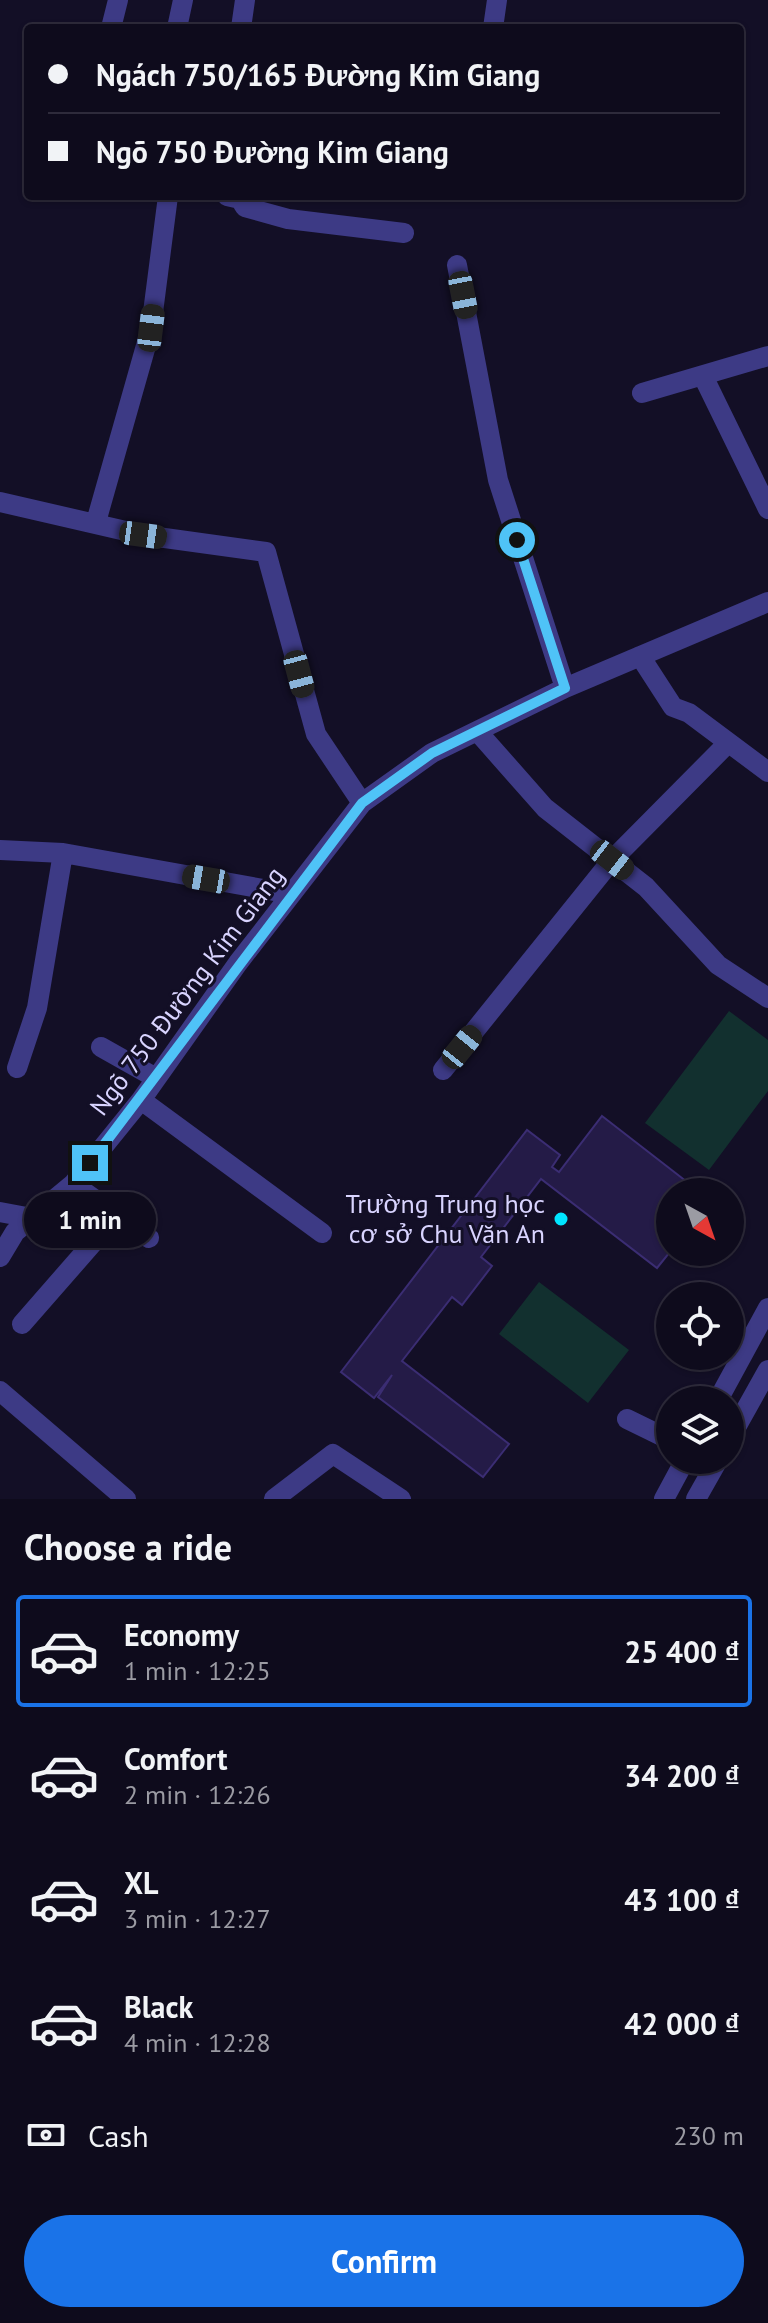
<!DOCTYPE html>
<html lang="en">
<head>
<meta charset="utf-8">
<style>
  body { margin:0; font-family:"PT Sans",sans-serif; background:#171425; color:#f1f3f6; height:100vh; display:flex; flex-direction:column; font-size:30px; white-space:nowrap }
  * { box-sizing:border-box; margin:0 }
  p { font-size:26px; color:#9b9ba3 }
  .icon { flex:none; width:44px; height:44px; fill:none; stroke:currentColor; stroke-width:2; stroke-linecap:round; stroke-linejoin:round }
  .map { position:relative; height:1499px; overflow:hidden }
  .panel { display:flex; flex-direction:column; background:#0e0b1c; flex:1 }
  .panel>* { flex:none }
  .top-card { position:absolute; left:24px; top:24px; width:720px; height:176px; border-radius:8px; box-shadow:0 2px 6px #0004,0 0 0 2px #2e2b3b; display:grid; align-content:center; height:176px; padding:0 24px; background:#0e0b1c }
  .needle { width:52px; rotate:140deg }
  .fabs { position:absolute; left:656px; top:1178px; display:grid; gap:16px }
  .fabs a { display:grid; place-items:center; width:88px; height:88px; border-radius:50%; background:#0e0b1c; box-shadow:0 2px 6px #0004,0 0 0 2px #2e2b3b; font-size:40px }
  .end { position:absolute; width:36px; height:36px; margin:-18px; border:10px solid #4fc3f7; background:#111; box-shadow:0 0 0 4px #111 }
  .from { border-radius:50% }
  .bubble { position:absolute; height:56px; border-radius:28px; background:#0e0b1c; box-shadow:0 2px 6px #0004,0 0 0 2px #2e2b3b; font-size:26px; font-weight:600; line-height:56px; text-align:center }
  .car { position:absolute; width:24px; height:48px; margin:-24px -12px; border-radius:10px; box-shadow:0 0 6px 2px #0007; background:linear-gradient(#222 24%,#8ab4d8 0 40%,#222 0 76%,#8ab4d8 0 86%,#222 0) }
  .top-card b { display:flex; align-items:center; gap:28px; height:76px; font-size:30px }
  .top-card b+b { border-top:2px solid #2e2b3b }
  .top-card i { width:20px; height:20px; background:#f1f3f6 }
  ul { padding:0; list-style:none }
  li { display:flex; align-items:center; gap:24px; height:112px; margin:0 16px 12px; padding:0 8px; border:4px solid transparent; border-radius:8px }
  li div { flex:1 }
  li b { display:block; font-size:30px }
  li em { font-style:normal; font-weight:600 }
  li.selected { border-color:#1a73e8 }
  li>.icon { width:72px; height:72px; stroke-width:1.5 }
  h2 { padding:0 24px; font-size:36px; line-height:96px }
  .pay { display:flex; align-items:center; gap:20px; height:88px; padding:0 24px; font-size:30px }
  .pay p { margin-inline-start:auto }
  .primary-button { display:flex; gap:16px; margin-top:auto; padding:16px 24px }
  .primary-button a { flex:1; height:92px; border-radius:48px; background:#1a73e8; color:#fff; font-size:32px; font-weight:600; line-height:92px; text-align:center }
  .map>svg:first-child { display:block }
</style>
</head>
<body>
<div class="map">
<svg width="768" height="1499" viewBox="0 0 768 1499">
  <rect width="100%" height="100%" fill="#130f26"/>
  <path fill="#12302f" d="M729 1011 768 1040V1091L709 1170 645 1123Z
    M539 1282 629 1350 588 1403 499 1334Z"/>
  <path fill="#241b47" stroke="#3b2d73" stroke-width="2" d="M602 1116 700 1192H670V1252L657 1268 541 1179 481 1257 492 1266 462 1305 452 1297 402 1361 509 1444 483 1477 378 1397 392 1375 374 1398 341 1372 527 1130 560 1155 552 1167 559 1172Z"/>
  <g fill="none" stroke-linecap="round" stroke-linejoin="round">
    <path stroke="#3d3a85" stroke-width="20" d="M111 28 118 0
      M177 28 183 0
      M241 28 245 0
      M493 28 497 0
      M227 196 240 199 245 207 288 219 404 233
      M457 265 498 480 565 688
      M703 376 768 509
      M642 393 768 356
      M0 502 143 535 266 552 316 734 362 803
      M96 522 151 328 168 196
      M640 656 673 707 689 713 768 772
      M477 731 545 808 646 887 718 965 768 998
      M0 850 63 853 291 894
      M101 1047 156 1078
      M17 1068 37 1008 63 853
      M443 1070 612 860 728 743
      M141 1100 322 1233
      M73 1184 149 1238
      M0 1212 32 1218
      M0 1257 15 1232 73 1184 141 1100 238 963 362 803 432 753 565 688 768 602
      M22 1324 119 1213
      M0 1391 126 1499
      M718 1400 768 1308
      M627 1419 670 1440
      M730 1438 768 1370
      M274 1499 333 1454 401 1499
      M664 1499 685 1460
      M696 1499 718 1460"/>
  </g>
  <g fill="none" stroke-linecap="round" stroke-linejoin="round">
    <path stroke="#4fc3f7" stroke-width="10" d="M90 1163 362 803 432 753 565 688 517 540"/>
  </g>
  <circle fill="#00e5ff" stroke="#130f26" stroke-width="3" cx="561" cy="1219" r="8"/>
  <g text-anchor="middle" stroke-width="6" stroke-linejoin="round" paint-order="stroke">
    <g font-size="26" fill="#d9d4ff" stroke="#130f26">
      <text transform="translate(187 991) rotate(-53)" y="9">Ngõ 750 Đường Kim Giang</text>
    </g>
    <g font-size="26" fill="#d9d4ff" stroke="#130f26" text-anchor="end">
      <text x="545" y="1213">Trường Trung học<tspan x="545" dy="30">cơ sở Chu Văn An</tspan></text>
    </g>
  </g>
</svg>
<div class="fabs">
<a><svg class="needle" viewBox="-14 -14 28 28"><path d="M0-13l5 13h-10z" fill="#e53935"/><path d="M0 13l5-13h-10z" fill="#9b9ba3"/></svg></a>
<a><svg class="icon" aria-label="locate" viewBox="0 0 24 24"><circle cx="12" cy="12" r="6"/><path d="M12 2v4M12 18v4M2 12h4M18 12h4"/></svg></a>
<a><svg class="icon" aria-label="layers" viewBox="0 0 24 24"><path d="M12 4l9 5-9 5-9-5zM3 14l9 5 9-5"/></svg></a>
</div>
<i class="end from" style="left:517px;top:540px"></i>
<i class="end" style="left:90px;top:1163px"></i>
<div class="bubble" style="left:24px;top:1192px;width:132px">1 min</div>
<i class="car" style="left:463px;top:295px;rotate:169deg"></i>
<i class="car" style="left:151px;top:328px;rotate:7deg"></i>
<i class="car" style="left:143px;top:535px;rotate:98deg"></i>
<i class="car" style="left:299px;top:674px;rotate:165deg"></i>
<i class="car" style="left:612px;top:860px;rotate:128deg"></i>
<i class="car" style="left:206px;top:879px;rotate:280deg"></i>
<i class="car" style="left:462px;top:1047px;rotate:39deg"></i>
<div class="top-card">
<b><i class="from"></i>Ngách 750/165 Đường Kim Giang</b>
<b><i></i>Ngõ 750 Đường Kim Giang</b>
</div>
</div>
<section class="panel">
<h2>Choose a ride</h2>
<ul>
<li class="selected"><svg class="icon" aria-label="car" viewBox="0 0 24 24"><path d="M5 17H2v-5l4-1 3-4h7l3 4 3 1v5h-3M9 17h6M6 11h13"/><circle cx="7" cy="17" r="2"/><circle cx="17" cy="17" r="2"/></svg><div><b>Economy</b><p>1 min · 12:25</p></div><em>25 400 ₫</em></li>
<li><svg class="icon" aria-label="car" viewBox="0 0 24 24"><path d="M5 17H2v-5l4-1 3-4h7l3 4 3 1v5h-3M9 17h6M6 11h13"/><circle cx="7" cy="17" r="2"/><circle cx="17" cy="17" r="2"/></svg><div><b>Comfort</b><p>2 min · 12:26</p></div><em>34 200 ₫</em></li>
<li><svg class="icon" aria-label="car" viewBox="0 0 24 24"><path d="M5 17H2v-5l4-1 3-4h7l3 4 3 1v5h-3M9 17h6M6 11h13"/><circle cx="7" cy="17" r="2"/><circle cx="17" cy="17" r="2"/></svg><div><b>XL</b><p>3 min · 12:27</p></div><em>43 100 ₫</em></li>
<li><svg class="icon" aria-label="car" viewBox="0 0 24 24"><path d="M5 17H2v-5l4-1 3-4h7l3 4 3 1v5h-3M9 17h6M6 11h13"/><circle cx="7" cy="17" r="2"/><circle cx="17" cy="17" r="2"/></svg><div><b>Black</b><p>4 min · 12:28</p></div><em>42 000 ₫</em></li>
</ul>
<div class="pay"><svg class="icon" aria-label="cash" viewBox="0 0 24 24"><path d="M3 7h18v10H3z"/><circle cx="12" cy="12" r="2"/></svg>Cash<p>230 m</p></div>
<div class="primary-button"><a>Confirm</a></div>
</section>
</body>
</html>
